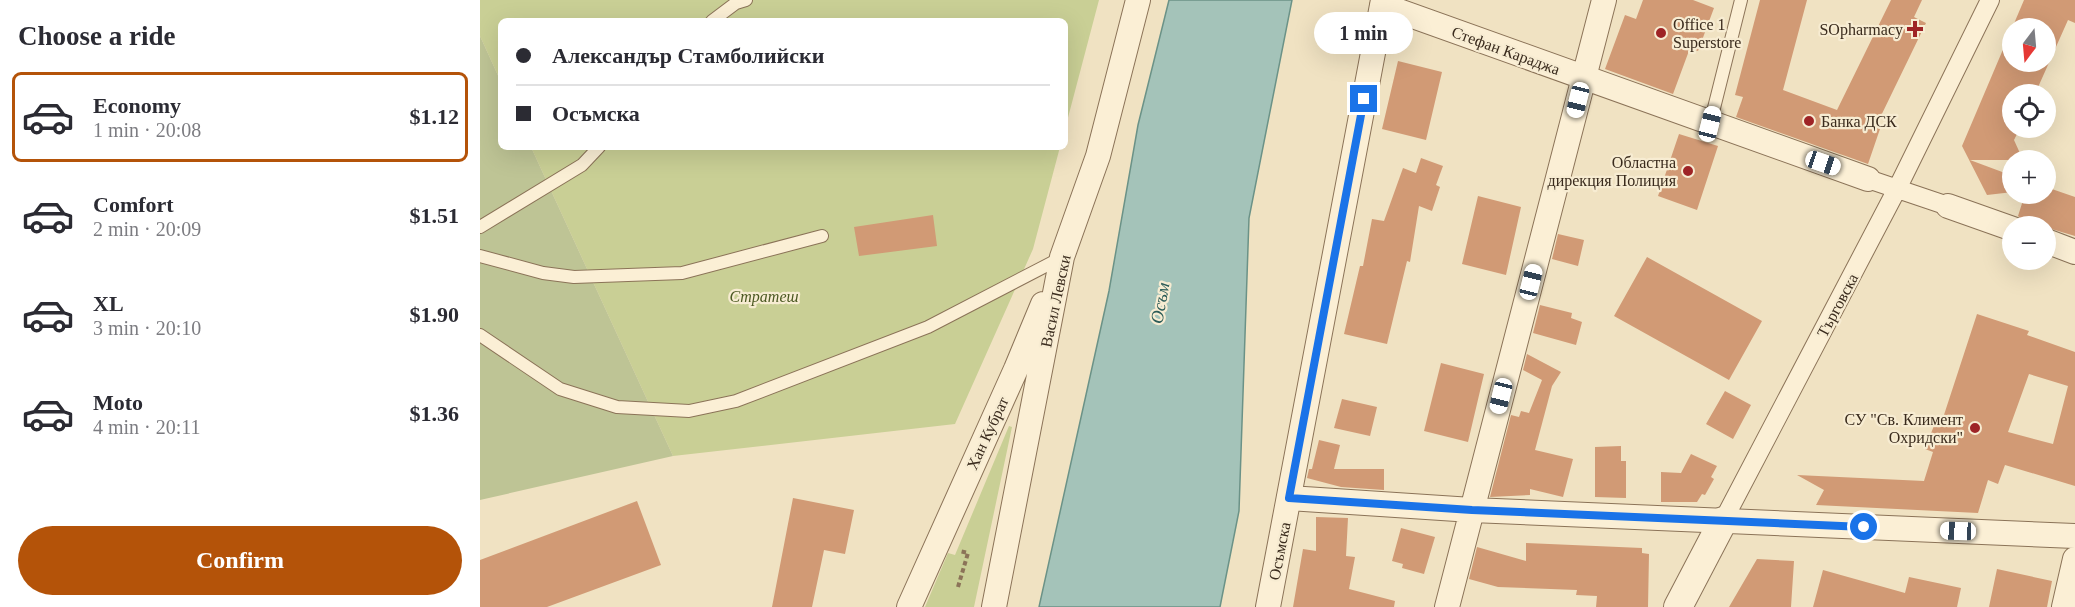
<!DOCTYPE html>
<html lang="en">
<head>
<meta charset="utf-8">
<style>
  body { margin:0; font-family:"Times New Roman",serif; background:#f2f2f3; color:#2b2b33; height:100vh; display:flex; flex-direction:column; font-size:22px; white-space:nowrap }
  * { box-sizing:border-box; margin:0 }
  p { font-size:20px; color:#7c7c81 }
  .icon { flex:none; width:33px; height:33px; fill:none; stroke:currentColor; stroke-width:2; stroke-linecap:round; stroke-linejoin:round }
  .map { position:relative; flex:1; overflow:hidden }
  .details { display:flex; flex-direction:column; background:#fff; width:480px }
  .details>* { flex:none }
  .guide { position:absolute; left:18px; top:18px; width:570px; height:132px; border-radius:9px; box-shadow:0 6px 24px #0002; display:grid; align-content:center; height:132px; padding:0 18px; background:#fff }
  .needle { width:39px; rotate:196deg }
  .controls { position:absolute; left:1522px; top:18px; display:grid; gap:12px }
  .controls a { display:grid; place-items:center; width:54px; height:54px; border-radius:50%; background:#fff; box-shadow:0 6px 24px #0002; font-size:30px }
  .end { position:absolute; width:27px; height:27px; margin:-14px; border:8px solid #1a73e8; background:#fff; box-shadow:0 0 0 3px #fff }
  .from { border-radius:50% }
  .bubble { position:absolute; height:42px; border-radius:21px; background:#fff; box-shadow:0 6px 24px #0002; font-size:20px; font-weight:600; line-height:42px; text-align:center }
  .car { position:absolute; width:18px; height:36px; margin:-18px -9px; border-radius:8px; box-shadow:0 0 4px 2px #0007; background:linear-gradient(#fff 24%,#345 0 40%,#fff 0 76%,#345 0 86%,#fff 0) }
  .guide b { display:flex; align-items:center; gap:21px; height:57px; font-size:22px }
  .guide b+b { border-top:2px solid #e1e1e2 }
  .guide i { width:15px; height:15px; background:#2b2b33 }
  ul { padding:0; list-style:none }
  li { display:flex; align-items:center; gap:18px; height:90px; margin:0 12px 9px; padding:0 6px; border:3px solid transparent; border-radius:9px }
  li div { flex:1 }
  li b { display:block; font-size:22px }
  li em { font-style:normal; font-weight:600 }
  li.current { border-color:#b45309 }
  li>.icon { width:54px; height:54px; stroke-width:1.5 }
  h2 { padding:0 18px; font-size:27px; line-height:72px }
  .primary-button { display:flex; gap:12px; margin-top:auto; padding:12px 18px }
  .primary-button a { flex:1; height:69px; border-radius:36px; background:#b45309; color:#fff; font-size:24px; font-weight:600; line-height:69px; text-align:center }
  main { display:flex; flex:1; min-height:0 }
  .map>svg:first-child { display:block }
</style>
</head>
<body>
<main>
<section class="details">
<h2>Choose a ride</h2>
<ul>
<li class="current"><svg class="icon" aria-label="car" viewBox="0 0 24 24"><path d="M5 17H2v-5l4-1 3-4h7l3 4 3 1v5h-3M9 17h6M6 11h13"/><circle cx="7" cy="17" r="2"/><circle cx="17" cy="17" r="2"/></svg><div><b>Economy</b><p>1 min · 20:08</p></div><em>$1.12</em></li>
<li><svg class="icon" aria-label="car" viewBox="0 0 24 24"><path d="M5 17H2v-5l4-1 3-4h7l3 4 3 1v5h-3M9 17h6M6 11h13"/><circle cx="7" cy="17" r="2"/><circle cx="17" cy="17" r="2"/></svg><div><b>Comfort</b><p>2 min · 20:09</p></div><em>$1.51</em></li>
<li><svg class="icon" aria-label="car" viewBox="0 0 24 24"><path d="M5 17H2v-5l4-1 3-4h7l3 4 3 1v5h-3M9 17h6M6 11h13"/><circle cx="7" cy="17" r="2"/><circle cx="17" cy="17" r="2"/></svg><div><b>XL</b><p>3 min · 20:10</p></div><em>$1.90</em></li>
<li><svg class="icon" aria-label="car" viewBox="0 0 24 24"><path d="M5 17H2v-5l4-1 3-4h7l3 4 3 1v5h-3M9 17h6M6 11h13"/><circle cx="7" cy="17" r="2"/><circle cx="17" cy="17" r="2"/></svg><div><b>Moto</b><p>4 min · 20:11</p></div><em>$1.36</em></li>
</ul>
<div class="primary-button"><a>Confirm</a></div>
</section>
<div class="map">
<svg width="1595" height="607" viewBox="0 0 1595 607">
  <rect width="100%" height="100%" fill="#f0e2c2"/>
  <path fill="#c9cf95" d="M0 0H619L585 129V21H21V82L0 36Z
    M51 147H580L553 249 475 424 193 456Z
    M529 426 532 427 494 607H445L468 553 475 555Z"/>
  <path fill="#bec495" d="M0 36 21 82V147H51L193 456 0 500Z"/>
  <path fill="#a4c3b9" stroke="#6b9287" stroke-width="1.5" d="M689 0H812L769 218 759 511 740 607H559L629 291 658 125Z"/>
  <path fill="#d19a75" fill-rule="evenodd" d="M1163 0H1213L1234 8 1218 51 1210 48 1193 94 1125 69 1145 15 1156 19Z
    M1280 0H1327L1303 90 1357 110 1411 0H1442L1434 17 1446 23 1397 124 1401 126 1388 164 1256 117 1263 97 1255 95Z
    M1544 0H1595V23L1588 20 1555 94H1533V128H1540L1534 140 1543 160H1490L1533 176V192L1507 195 1482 146ZM1533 28H1566V62H1533Z
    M918 61 962 72 946 140 902 129Z
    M1199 134 1238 146 1217 210 1178 196Z
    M941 158 963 166 956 185 960 187 952 211 939 206 930 262 927 261 907 344 864 334 880 266H883L892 219 904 221 923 168 936 173Z
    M1566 187 1595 197V236L1544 221 1538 216 1545 194H1566Z
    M998 196 1041 207 1026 275 982 264Z
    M453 215 457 246 379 256 374 227Z
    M1078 234 1104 240 1098 266 1072 259Z
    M1167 257 1282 321 1249 380 1134 316Z
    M1060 305 1092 313 1091 318 1102 322 1096 345 1053 333Z
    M1497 314 1549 331 1547 335 1595 352V486L1525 465 1518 484 1508 480 1498 513 1336 505 1344 490 1317 475 1444 481 1453 452 1445 449 1455 423 1461 424ZM1549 374 1588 386 1573 444 1528 432Z
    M1047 354 1081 372 1072 386 1055 450 1093 459 1083 497 1050 489V495L1010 497 1031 415 1039 417 1041 411 1049 413 1062 380 1043 370Z
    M961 363 1004 374 988 442 944 431Z
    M1245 391 1271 405 1253 439 1226 424Z
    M862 399 897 407 890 436 854 428Z
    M839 440 860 445 854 469H904V490L861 487 827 478 829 469H832Z
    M1141 446V461H1146V498L1115 497V447Z
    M1211 454 1237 466 1231 477 1234 479 1225 495 1222 494 1217 502H1181V472L1201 473Z
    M313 498 374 510 365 554 344 550 332 607H292Z
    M157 501 181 565 67 607H0V560Z
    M836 517 868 518 866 556 875 557 869 589 915 601 914 607H813L823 549 836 551Z
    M921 528 955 537 944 574 922 568 923 564 912 561Z
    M1046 543 1162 548V553L1169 554 1168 607H1116L1117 596 1096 595 1097 590 1018 587 989 579 997 547 1046 561Z
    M1277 559 1314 561 1311 607H1249Z
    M1517 569 1572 581 1567 607H1509Z
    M1343 570 1425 593 1429 577 1481 588 1477 607H1333Z"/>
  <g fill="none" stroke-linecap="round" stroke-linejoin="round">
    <defs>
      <path id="service" d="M232 21 256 3 266 0
        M1230 124 1261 0
        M0 227 102 165 119 147
        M0 256 63 273 94 277 202 273 342 236
        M0 335 80 389 137 407 209 411 256 401 448 327 581 258"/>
      <path id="pedestrian" d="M1388 179 1468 206
        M1243 521 1417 189 1510 0"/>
      <path id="minor" d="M902 5 1388 179
        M1468 206 1533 229
        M1566 241 1595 252
        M809 498 992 510 1595 536
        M429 607 536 369 563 304
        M514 607 582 257 618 156 658 0
        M788 607 903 0
        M967 607 1124 0
        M1584 607 1595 559"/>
      <path id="tertiary" d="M1198 607 1243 521"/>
    </defs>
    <use href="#service" stroke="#8b7358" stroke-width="14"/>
    <use href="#pedestrian" stroke="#8b7358" stroke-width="20"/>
    <use href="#minor" stroke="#8b7358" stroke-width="26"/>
    <use href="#tertiary" stroke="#8b7358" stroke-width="30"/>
    <path stroke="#8b7358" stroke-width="4" stroke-dasharray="4.5 3" stroke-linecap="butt" d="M478 587 488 553 479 551"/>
    <use href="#service" stroke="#fbefd5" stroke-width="12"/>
    <use href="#pedestrian" stroke="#fbefd5" stroke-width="18"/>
    <use href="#minor" stroke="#fbefd5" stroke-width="24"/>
    <use href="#tertiary" stroke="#fbefd5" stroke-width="28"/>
  </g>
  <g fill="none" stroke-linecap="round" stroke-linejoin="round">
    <path stroke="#1a73e8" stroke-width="8" d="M884 99 809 498 992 510 1384 527"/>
  </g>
  <g fill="#9e2426" stroke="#f7ecd2" stroke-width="2">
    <path d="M1432 20h6v6h6v6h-6v6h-6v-6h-6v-6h6z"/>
    <circle cx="1181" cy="33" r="6"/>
    <circle cx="1329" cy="121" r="6"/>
    <circle cx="1208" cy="171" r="6"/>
    <circle cx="1495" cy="428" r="6"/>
  </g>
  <g text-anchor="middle" stroke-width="4.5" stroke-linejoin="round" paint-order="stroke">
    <g font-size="16" fill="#3a2b1d" stroke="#f7ecd2" text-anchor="end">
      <text x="1193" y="30" text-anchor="start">Office 1<tspan x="1193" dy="18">Superstore</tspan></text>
      <text x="1423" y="35">SOpharmacy</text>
      <text x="1341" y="127" text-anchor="start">Банка ДСК</text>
      <text x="1196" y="168">Областна<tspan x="1196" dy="18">дирекция Полиция</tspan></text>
      <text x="1483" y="425">СУ "Св. Климент<tspan x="1483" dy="18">Охридски"</tspan></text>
    </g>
    <g font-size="16" fill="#3a2b1d" stroke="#f7ecd2">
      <text transform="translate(1026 50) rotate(20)" y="6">Стефан Караджа</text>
      <text transform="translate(575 301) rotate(-78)" y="6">Васил Левски</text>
      <text transform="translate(1357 305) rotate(-62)" y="6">Търговска</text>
      <text transform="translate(507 433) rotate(-65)" y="6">Хан Кубрат</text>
      <text transform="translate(799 551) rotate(-79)" y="6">Осъмска</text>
    </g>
    <g font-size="16" font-style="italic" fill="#4b5822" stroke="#f7ecd2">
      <text x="284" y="302">Стратеш</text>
    </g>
    <g font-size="18" font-style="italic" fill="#2b5b57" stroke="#f7ecd2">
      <text transform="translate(680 303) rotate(-80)" y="6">Осъм</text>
    </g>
  </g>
</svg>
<div class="controls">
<a><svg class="needle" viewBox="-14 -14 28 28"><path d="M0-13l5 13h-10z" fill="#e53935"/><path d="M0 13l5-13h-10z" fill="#7c7c81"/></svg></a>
<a><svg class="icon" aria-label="locate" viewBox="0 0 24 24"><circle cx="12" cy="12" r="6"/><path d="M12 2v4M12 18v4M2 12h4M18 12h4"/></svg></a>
<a>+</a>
<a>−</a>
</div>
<i class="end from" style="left:1384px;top:527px"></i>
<i class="end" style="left:884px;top:99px"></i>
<div class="bubble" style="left:834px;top:12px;width:99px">1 min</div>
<i class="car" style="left:1098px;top:100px;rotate:194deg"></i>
<i class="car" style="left:1230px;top:124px;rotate:14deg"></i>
<i class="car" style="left:1343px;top:163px;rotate:109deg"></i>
<i class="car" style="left:1051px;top:282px;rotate:14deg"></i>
<i class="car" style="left:1021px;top:396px;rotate:194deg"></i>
<i class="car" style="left:1478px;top:531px;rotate:272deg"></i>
<div class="guide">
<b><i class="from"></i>Александър Стамболийски</b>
<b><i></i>Осъмска</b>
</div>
</div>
</main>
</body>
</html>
